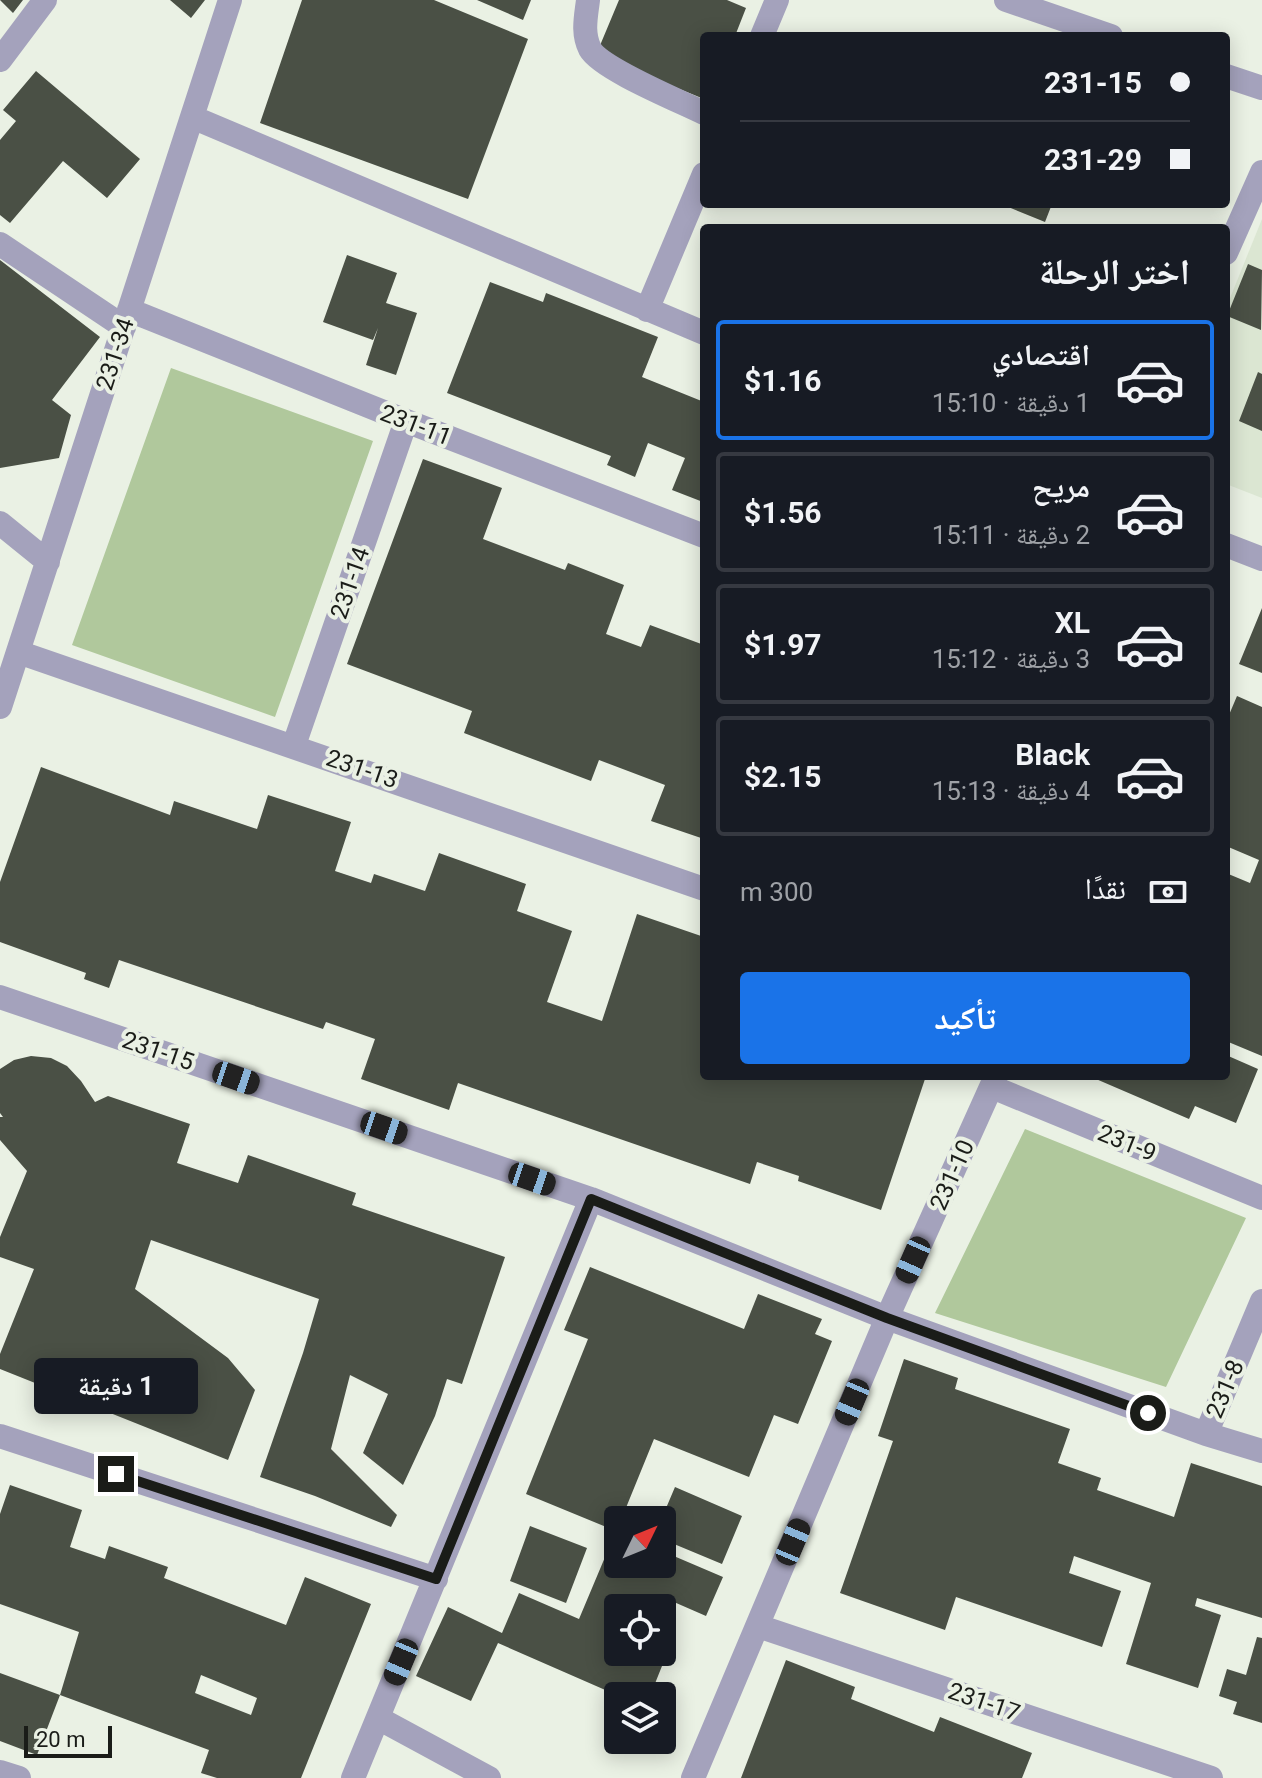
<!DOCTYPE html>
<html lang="ar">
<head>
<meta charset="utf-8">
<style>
  body { margin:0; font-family:Roboto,"Noto Naskh Arabic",sans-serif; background:#20242c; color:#f1f3f6; direction:rtl; height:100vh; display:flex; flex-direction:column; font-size:30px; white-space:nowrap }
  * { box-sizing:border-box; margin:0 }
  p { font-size:26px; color:#9ea1a6 }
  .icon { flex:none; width:44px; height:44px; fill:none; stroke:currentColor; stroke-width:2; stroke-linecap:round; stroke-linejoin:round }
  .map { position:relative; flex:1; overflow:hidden; direction:ltr }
  .side { position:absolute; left:700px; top:224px; width:530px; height:856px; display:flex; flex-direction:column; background:#171b24; border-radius:8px; box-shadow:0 4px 20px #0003; direction:rtl }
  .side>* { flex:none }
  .guide { position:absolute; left:700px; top:32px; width:530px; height:176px; border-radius:8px; box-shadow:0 4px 20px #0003; direction:rtl; display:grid; align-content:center; height:176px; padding:0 40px; background:#171b24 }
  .needle { width:52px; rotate:47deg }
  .tools { position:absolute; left:604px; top:1506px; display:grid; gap:16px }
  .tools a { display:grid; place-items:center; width:72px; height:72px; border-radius:8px; background:#171b24; box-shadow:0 4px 20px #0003; font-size:40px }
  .scale { position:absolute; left:24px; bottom:20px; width:88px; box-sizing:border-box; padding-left:8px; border:4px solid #1a1c18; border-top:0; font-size:22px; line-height:28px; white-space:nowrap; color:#1a1c18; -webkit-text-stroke:6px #eaf1e4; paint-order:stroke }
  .end { position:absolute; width:36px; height:36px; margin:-18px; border:10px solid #1a1c18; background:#fff; box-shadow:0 0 0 4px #fff }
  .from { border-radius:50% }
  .bubble { position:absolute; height:56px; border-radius:8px; background:#171b24; box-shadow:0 4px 20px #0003; font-size:26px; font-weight:700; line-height:56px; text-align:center; direction:rtl }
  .car { position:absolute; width:24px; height:48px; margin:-24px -12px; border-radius:10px; box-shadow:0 0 6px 2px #0007; background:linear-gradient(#222 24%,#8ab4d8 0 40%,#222 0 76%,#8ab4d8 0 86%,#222 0) }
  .guide b { display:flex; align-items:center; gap:28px; height:76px; font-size:30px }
  .guide b+b { border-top:2px solid #363941 }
  .guide i { width:20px; height:20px; background:#f1f3f6 }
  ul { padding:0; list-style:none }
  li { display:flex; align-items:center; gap:24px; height:120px; margin:0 16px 12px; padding:0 24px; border:4px solid #363941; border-radius:8px }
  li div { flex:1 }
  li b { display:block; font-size:30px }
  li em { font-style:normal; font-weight:700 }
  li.selected { border-color:#1a73e8 }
  li>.icon { width:72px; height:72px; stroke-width:1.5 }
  h2 { padding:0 40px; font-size:36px; line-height:96px }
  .pay { display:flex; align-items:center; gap:20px; height:88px; padding:0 40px; font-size:30px }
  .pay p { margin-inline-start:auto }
  .cta { display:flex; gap:16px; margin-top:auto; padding:16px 40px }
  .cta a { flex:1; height:92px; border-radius:8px; background:#1a73e8; color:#fff; font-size:32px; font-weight:700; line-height:92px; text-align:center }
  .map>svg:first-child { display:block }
</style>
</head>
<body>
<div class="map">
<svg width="1262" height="1778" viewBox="0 0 1262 1778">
  <rect width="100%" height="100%" fill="#eaf1e4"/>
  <path fill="#dbe6d2" d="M1262 219V498L1226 484V308Z"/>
  <path fill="#b0c89c" d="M171 368 373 441 275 717 72 645Z
    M1025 1129 1246 1218 1166 1387 935 1313Z"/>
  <path fill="#4a5045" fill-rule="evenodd" d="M0 0H23L13 13Z
    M170 0H205L191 18Z
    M302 0H434L528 39 468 199 260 123Z
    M477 0H531L523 20Z
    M619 0H727L746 8 735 36H704V99L596 55Z
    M36 71 140 159 107 198 63 161 10 223 0 215V140L16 121 3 110Z
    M1001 204H1052L1045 222Z
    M347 255 397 273 386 303 417 313 396 375 366 365 378 328 373 340 323 322Z
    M0 260 100 337 52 400 71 415 59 458 0 468Z
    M1248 264 1262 270 1261 330 1227 316Z
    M490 282 543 302 546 293 658 337 642 377 704 402 703 502 672 490 685 458 648 443 635 477 607 465 611 456 447 393Z
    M1258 372 1262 374V431L1239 421Z
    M423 459 502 488 483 539 565 570 568 563 624 585 606 634 641 647 650 625 704 645V839L651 821 665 785 599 760 591 781 464 733 472 711 347 664Z
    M1262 608V673L1239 664Z
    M1237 696 1262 707V1056L1226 1041V873L1250 883 1259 860 1226 846V722Z
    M41 767 170 815 174 801 257 829 268 795 351 822 335 871 371 883 374 874 425 891 439 853 526 884 517 911 572 931 547 1002 602 1021 637 914 704 937V1076H926L881 1210 798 1181 799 1176 757 1162 750 1184 458 1083 449 1110 361 1079 375 1039 326 1022 323 1029 119 960 109 988 84 979 86 973 0 942V882Z
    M1226 1055 1258 1069 1236 1123 1195 1106 1189 1119 1089 1076H1226Z
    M31 1056 51 1058 67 1066 81 1081 95 1102 108 1096 190 1124 177 1163 238 1183 248 1155 356 1193 352 1205 505 1257 462 1384 447 1379 435 1416 403 1485 363 1453 388 1394 350 1375 331 1449 397 1515 391 1527 315 1496 260 1477 303 1353 319 1299 151 1240 135 1289 228 1358 255 1390 228 1460 0 1369V1354L34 1269 0 1257V1237L27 1171 0 1140V1117H3L0 1113V1069L14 1060Z
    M590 1267 744 1329 758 1294 822 1319 815 1334 832 1341 798 1424 774 1415 749 1477 654 1439 621 1520H618V1564H662V1551L723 1577 706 1616 667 1599 663 1608H618V1652H656L666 1656 650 1696H619L498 1643 471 1701 416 1676 448 1607 502 1633 519 1593 579 1619 616 1531 526 1494 588 1339 564 1330Z
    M904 1359 958 1378 955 1389 1070 1429 1058 1463 1101 1478 1097 1490 1174 1517 1191 1463 1262 1486V1618L1197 1598 1195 1606 1221 1615 1198 1688 1126 1664 1151 1583 1074 1556 1069 1573 1121 1591 1102 1647 956 1597 945 1630 840 1593 893 1441 878 1436Z
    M10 1485 82 1510 70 1547 105 1559 109 1546 168 1567 164 1578 286 1625 305 1577 371 1604 301 1778H217L201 1773 209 1750 60 1695 37 1755 0 1741V1673L60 1695 79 1632 0 1604V1514ZM201 1675 257 1698 251 1715 195 1693Z
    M675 1487 742 1516 722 1564 662 1539 661 1520Z
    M530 1526 587 1548 566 1603 510 1581Z
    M1257 1637 1262 1638V1723L1233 1714 1237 1702 1219 1696 1227 1669 1246 1675Z
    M786 1660 855 1687 851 1699 934 1732 940 1717 1032 1753 1022 1778H741Z"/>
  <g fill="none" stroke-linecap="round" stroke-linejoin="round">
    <path stroke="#a4a2bc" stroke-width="24" d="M588 0C586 17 582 33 590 49 601 69 680 101 704 113
      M1006 0 1111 36
      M762 36 777 0
      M0 60 45 0
      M1226 76 1262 88
      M192 117 704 333
      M0 244 124 327
      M1226 253 1262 172
      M129 310 406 421 704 536
      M647 310 704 174
      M0 523 48 562
      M1226 545 1262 559
      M18 652 704 889
      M0 707 230 0
      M294 745 406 421
      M0 997 591 1199 887 1318 1206 1434 1262 1451
      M992 1087 1262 1198
      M1206 1434 1262 1301
      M0 1436 436 1579
      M758 1626 1211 1778
      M378 1718 489 1778
      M0 1772 19 1778
      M353 1778 591 1199
      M693 1778 887 1318 996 1076"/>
  </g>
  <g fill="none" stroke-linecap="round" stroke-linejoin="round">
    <path stroke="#1a1c18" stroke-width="10" d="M116 1474 436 1579 591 1199 887 1318 1148 1413"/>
  </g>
  <g text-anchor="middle" stroke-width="8" stroke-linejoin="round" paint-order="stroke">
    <g font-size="24" fill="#1a1c18" stroke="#eaf1e4">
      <text transform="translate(115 354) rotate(-72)" y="8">231-34</text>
      <text transform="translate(416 425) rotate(21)" y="8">231-11</text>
      <text transform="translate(350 583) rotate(-71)" y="8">231-14</text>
      <text transform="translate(362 769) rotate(19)" y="8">231-13</text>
      <text transform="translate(158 1051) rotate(19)" y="8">231-15</text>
      <text transform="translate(1127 1143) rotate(22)" y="8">231-9</text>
      <text transform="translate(952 1175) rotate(-66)" y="8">231-10</text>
      <text transform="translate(1225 1389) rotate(-67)" y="8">231-8</text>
      <text transform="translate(984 1702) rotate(19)" y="8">231-17</text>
    </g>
  </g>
</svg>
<div class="tools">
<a><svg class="needle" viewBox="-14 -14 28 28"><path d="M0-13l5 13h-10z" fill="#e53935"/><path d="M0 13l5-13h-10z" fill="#9ea1a6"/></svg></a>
<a><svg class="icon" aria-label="locate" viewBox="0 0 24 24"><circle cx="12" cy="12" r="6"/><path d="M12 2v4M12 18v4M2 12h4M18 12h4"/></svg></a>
<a><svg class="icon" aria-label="layers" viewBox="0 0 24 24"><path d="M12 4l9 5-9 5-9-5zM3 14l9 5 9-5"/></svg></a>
</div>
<div class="scale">20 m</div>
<i class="end from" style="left:1148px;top:1413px"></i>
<i class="end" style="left:116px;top:1474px"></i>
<div class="bubble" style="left:34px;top:1358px;width:164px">1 دقيقة</div>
<i class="car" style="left:236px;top:1078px;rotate:109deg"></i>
<i class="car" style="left:384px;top:1128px;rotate:109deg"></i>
<i class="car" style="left:532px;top:1179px;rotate:109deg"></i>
<i class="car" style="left:913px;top:1260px;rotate:204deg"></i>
<i class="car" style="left:852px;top:1402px;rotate:203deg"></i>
<i class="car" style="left:793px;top:1542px;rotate:23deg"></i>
<i class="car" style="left:401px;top:1662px;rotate:203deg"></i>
<div class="guide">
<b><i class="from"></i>231-15</b>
<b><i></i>231-29</b>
</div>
<section class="side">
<h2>اختر الرحلة</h2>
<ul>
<li class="selected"><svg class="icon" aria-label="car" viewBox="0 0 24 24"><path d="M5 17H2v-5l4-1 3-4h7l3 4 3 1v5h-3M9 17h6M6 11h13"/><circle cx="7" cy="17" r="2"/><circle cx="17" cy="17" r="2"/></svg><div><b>اقتصادي</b><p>1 دقيقة · 15:10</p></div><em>$1.16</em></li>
<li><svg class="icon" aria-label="car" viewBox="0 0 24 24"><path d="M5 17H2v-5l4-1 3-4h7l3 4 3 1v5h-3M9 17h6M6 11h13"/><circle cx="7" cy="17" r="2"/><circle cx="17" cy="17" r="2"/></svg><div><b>مريح</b><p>2 دقيقة · 15:11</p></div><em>$1.56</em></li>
<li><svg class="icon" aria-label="car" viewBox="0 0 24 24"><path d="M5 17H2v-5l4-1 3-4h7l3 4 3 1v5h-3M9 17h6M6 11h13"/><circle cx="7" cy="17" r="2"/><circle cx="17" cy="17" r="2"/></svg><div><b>XL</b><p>3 دقيقة · 15:12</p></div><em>$1.97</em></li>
<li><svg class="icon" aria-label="car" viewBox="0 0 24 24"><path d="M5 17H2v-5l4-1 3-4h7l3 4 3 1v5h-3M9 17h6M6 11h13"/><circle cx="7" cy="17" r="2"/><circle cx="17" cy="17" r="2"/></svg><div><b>Black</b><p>4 دقيقة · 15:13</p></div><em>$2.15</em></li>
</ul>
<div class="pay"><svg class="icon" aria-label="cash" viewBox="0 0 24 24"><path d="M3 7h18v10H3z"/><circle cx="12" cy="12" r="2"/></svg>نقدًا<p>300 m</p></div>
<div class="cta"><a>تأكيد</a></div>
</section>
</div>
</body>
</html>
